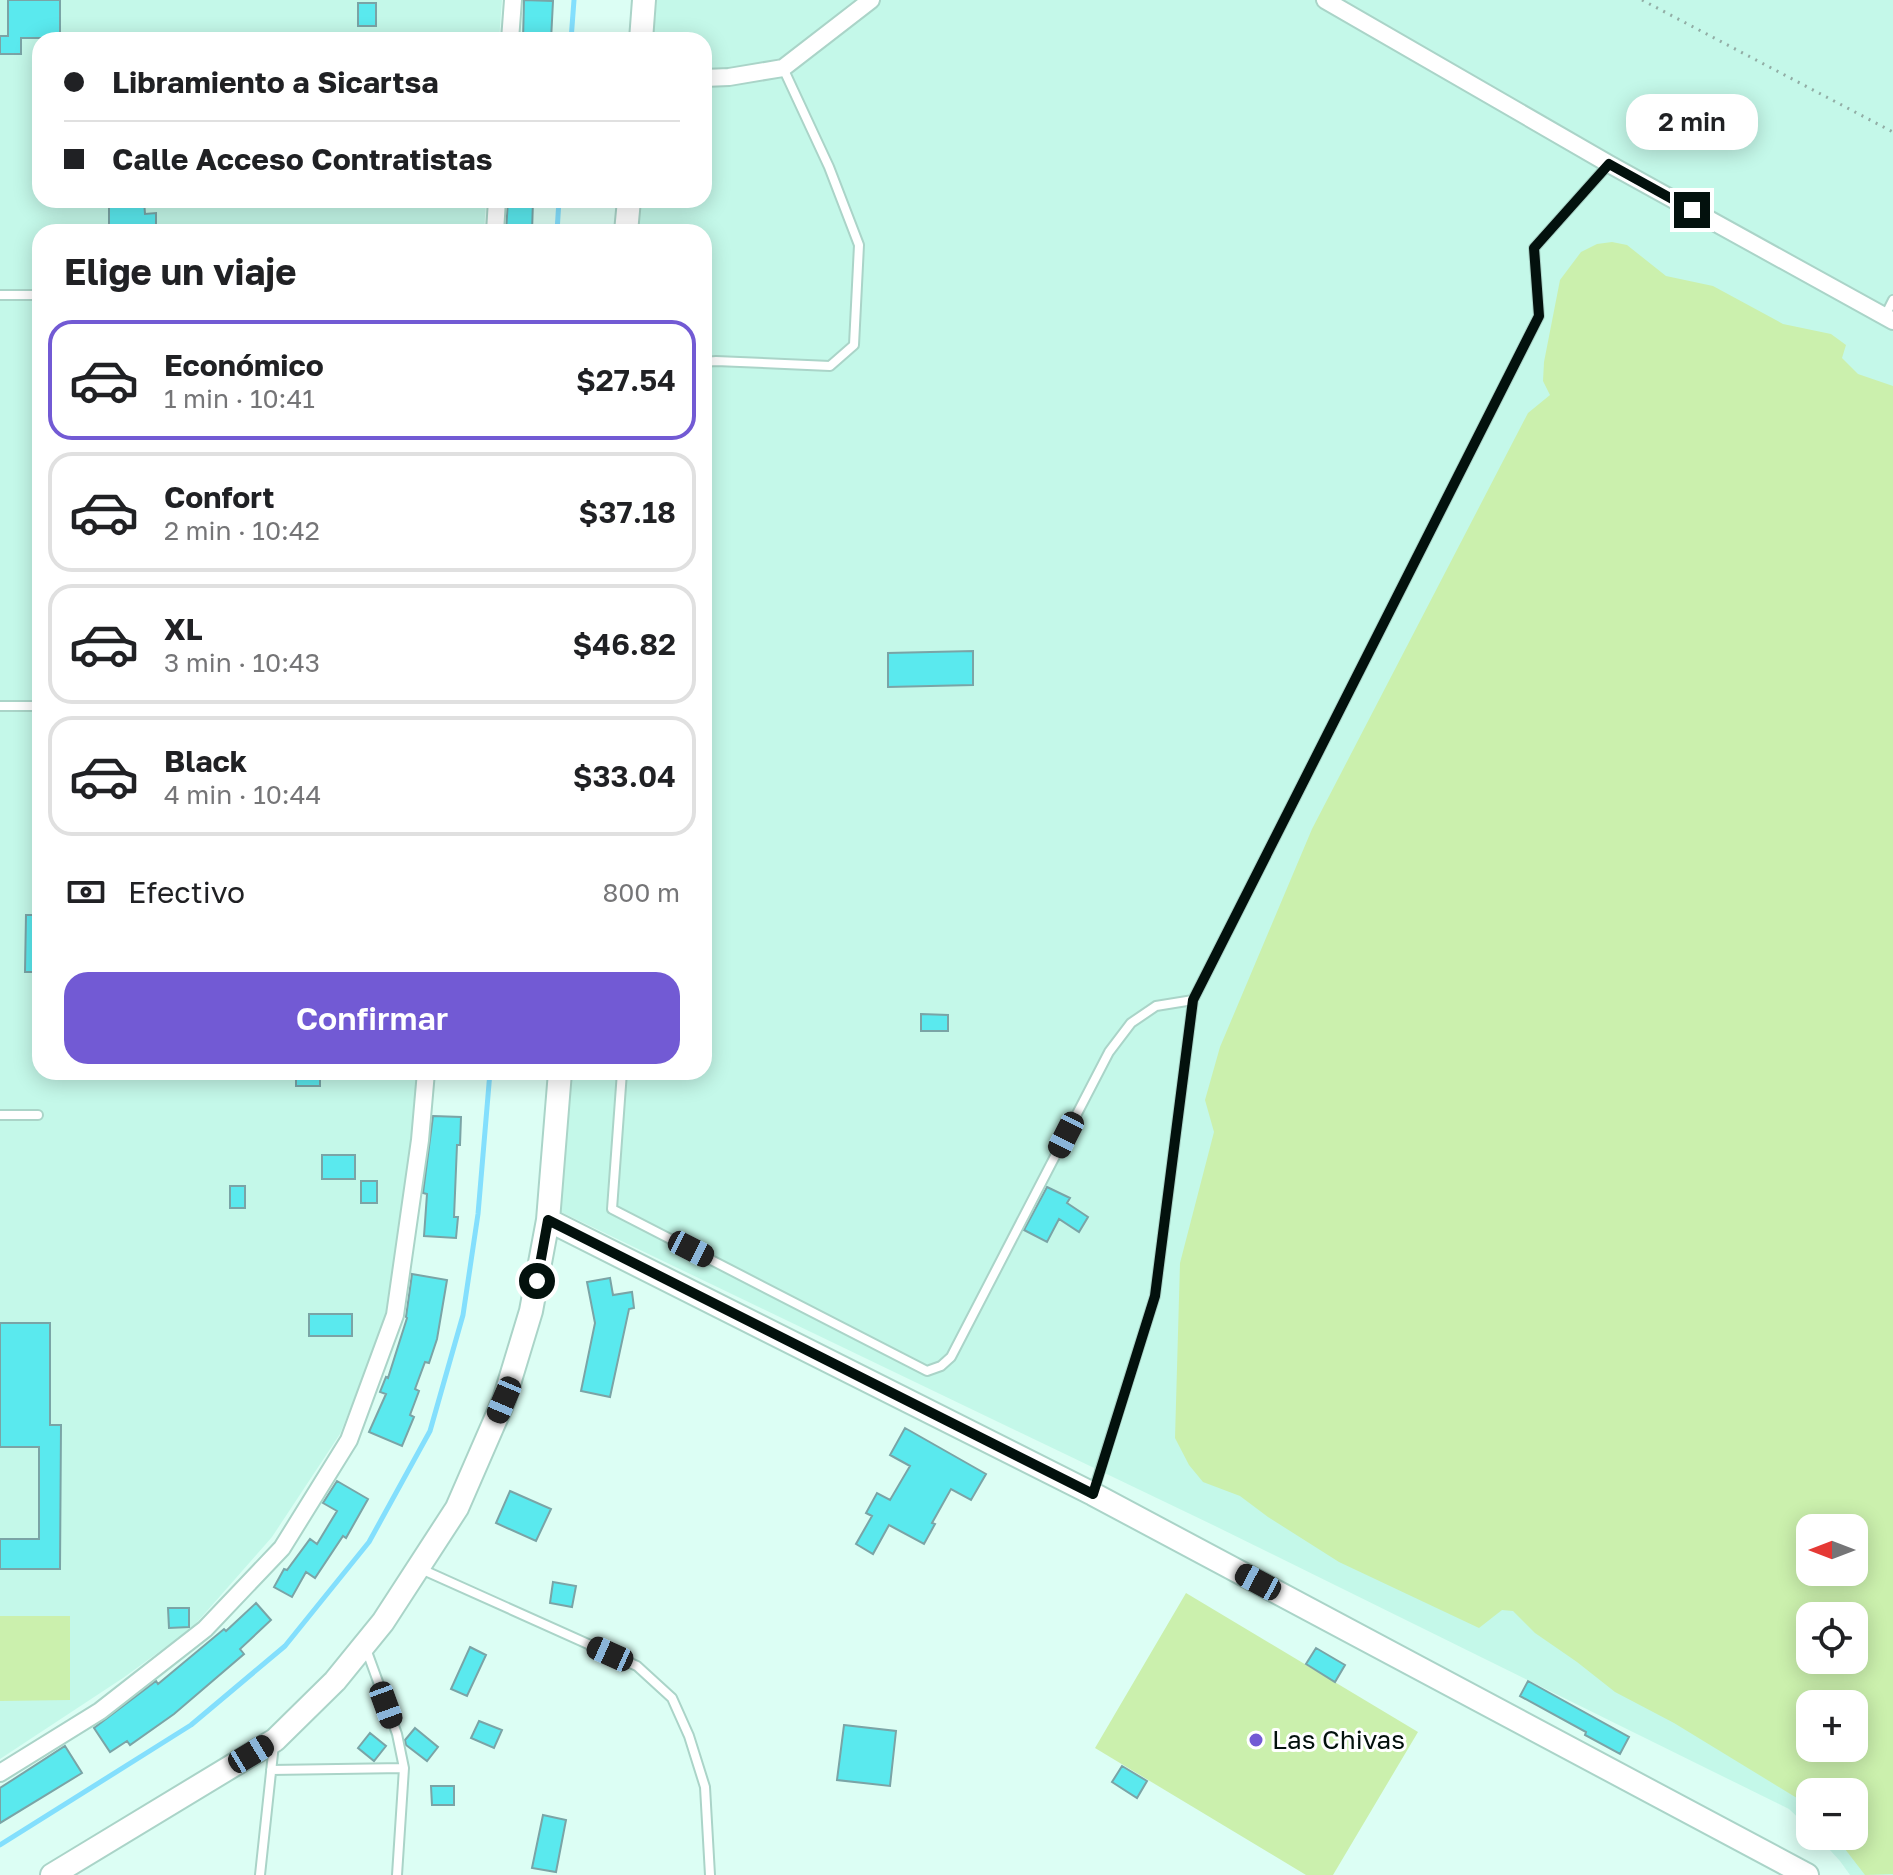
<!DOCTYPE html>
<html lang="es">
<head>
<meta charset="utf-8">
<style>
  body { margin:0; font-family:"Golos Text",sans-serif; background:#f2f2f2; color:#202124; height:100vh; display:flex; flex-direction:column; font-size:30px; white-space:nowrap }
  * { box-sizing:border-box; margin:0 }
  p { font-size:26px; color:#757577 }
  .icon { flex:none; width:44px; height:44px; fill:none; stroke:currentColor; stroke-width:2; stroke-linecap:round; stroke-linejoin:round }
  .map { position:relative; flex:1; overflow:hidden }
  .sheet { position:absolute; left:32px; top:224px; width:680px; height:856px; display:flex; flex-direction:column; background:#fff; border-radius:24px; box-shadow:0 4px 20px #0003 }
  .sheet>* { flex:none }
  .banner { position:absolute; left:32px; top:32px; width:680px; height:176px; border-radius:24px; box-shadow:0 4px 20px #0003; display:grid; align-content:center; height:176px; padding:0 32px; background:#fff }
  .needle { width:52px; rotate:270deg }
  .buttons { position:absolute; left:1796px; top:1514px; display:grid; gap:16px }
  .buttons a { display:grid; place-items:center; width:72px; height:72px; border-radius:16px; background:#fff; box-shadow:0 4px 20px #0003; font-size:40px }
  .end { position:absolute; width:36px; height:36px; margin:-18px; border:10px solid #03110d; background:#fff; box-shadow:0 0 0 4px #fff }
  .from { border-radius:50% }
  .bubble { position:absolute; height:56px; border-radius:24px; background:#fff; box-shadow:0 4px 20px #0003; font-size:26px; font-weight:600; line-height:56px; text-align:center }
  .car { position:absolute; width:24px; height:48px; margin:-24px -12px; border-radius:10px; box-shadow:0 0 6px 2px #0007; background:linear-gradient(#222 24%,#8ab4d8 0 40%,#222 0 76%,#8ab4d8 0 86%,#222 0) }
  .banner b { display:flex; align-items:center; gap:28px; height:76px; font-size:30px }
  .banner b+b { border-top:2px solid #e0e0e0 }
  .banner i { width:20px; height:20px; background:#202124 }
  ul { padding:0; list-style:none }
  li { display:flex; align-items:center; gap:24px; height:120px; margin:0 16px 12px; padding:0 16px; border:4px solid #e0e0e0; border-radius:24px }
  li div { flex:1 }
  li b { display:block; font-size:30px }
  li em { font-style:normal; font-weight:600 }
  li.active { border-color:#725ad4 }
  li>.icon { width:72px; height:72px; stroke-width:1.5 }
  h2 { padding:0 32px; font-size:36px; line-height:96px }
  .pay { display:flex; align-items:center; gap:20px; height:88px; padding:0 32px; font-size:30px }
  .pay p { margin-inline-start:auto }
  .primary-button { display:flex; gap:16px; margin-top:auto; padding:16px 32px }
  .primary-button a { flex:1; height:92px; border-radius:24px; background:#725ad4; color:#fff; font-size:32px; font-weight:600; line-height:92px; text-align:center }
  .map>svg:first-child { display:block }
</style>
</head>
<body>
<div class="map">
<svg width="1893" height="1875" viewBox="0 0 1893 1875">
  <rect width="100%" height="100%" fill="#dcfef4"/>
  <path fill="#c4f8e9" fill-rule="evenodd" d="M0 0H502L499 40H40V200H486L484 232H40V1072H417L412 1139 388 1315 340 1434 272 1537 192 1628 123 1678 0 1759Z
    M657 0H1893V1875H1850L1840 1861 1817 1836H1854V1792H1810V1829L1789 1809 1213 1525 559 1211 570 1072H704V232H635L637 200H704V40H653ZM1810 1528H1854V1572H1810ZM1810 1616H1854V1660H1810ZM1810 1704H1854V1748H1810Z"/>
  <path fill="#cbf0ad" fill-rule="evenodd" d="M1612 242 1627 245 1666 276 1713 286 1783 324 1831 334 1846 345 1842 358 1858 374 1893 386V1874L1865 1875 1835 1836H1854V1792H1810V1806L1674 1723 1615 1692 1577 1662 1535 1633 1513 1611 1502 1610 1479 1628 1339 1562 1268 1517 1240 1496 1203 1482 1189 1465 1175 1438 1180 1263 1214 1132 1205 1100 1220 1047 1312 829 1528 413 1550 395 1543 381 1544 362 1560 280 1581 252 1597 244ZM1810 1528H1854V1572H1810ZM1854 1616V1660H1810V1616ZM1854 1704V1748H1810V1704Z
    M1186 1593 1418 1732 1333 1875H1306L1095 1748Z
    M0 1616H70V1700L0 1701Z"/>
  <g fill="none" stroke-linecap="round" stroke-linejoin="round">
    <path stroke="#83dffd" stroke-width="5" d="M571 40 574 0
      M557 232 559 200
      M0 1845 191 1725 285 1646 369 1542 430 1431 463 1315 478 1214 490 1072"/>
  </g>
  <path fill="#5ae9ee" stroke="#7aa4a6" stroke-width="2" d="M8 0H60V38H21V54H0V36H8Z
    M524 0 553 1 551 40H523Z
    M358 3H376V26H358Z
    M144 200 145 214 156 213V232H109V201Z
    M508 200H533L532 232H506Z
    M973 651V685L888 687V653Z
    M26 915H40V972H25Z
    M921 1014 948 1015V1031H921Z
    M296 1072H320V1086H296Z
    M433 1116 461 1117 460 1145H457L454 1217H458L456 1238 424 1236 427 1194 423 1193Z
    M322 1155H355V1179H322Z
    M361 1181H377V1203H361Z
    M230 1186H245V1208H230Z
    M1047 1187 1070 1198 1067 1203 1088 1217 1079 1232 1059 1219 1047 1242 1024 1230Z
    M412 1274 447 1280 437 1339 429 1363 425 1362 415 1389 419 1391 410 1415 414 1417 402 1446 369 1432 386 1394 380 1392 386 1377 388 1378 407 1318 406 1317Z
    M610 1278 613 1295 632 1292 634 1308 629 1309 610 1397 581 1391 595 1323 587 1282Z
    M309 1314H352V1336H309Z
    M0 1323H50V1425H61L60 1569H0V1539H39V1447H0Z
    M905 1428 986 1474 971 1500 951 1489 932 1523 935 1524 924 1544 889 1525 873 1554 856 1544 872 1516 866 1513 877 1493 890 1500 910 1466 890 1455Z
    M337 1481 368 1499 346 1538 343 1536 315 1578 306 1572 292 1597 274 1587 284 1569 287 1570 310 1539 317 1544 337 1511 323 1503Z
    M510 1491 551 1509 536 1541 496 1523Z
    M553 1582 576 1586 572 1607 550 1603Z
    M256 1603 271 1620 240 1649 244 1654 174 1714 130 1745 127 1741 110 1752 94 1728 156 1681 158 1684 224 1629 226 1631Z
    M168 1608H189V1627L169 1628Z
    M470 1647 486 1655 467 1696 451 1689Z
    M1316 1648 1345 1665 1335 1682 1306 1664Z
    M1528 1681 1629 1737 1620 1754 1585 1735 1586 1732 1520 1696Z
    M479 1721 502 1730 494 1748 471 1738Z
    M844 1725 896 1731 890 1786 837 1780Z
    M415 1728 438 1747 427 1761 406 1745 405 1740Z
    M370 1733 386 1746 374 1761 358 1748Z
    M65 1746 82 1773 0 1823V1788Z
    M1122 1766 1147 1781 1137 1798 1112 1782Z
    M431 1786H454V1805H432Z
    M543 1815 566 1820 556 1872 532 1868Z"/>
  <g fill="none" stroke-linecap="round" stroke-linejoin="round">
    <defs>
      <path id="service" d="M0 295H40
        M1885 316 1893 300
        M704 362 716 361 830 366 854 345 859 245 829 167 783 68
        M0 706H40
        M622 1072 612 1209 927 1371 941 1366 951 1357 1109 1052 1131 1023 1156 1006 1193 1000
        M0 1115H38
        M1093 1493 1155 1296 1193 1000 1539 316 1534 248 1609 164
        M421 1569 637 1666 672 1698 689 1736 705 1787 710 1875
        M365 1646 397 1734 404 1768 397 1875
        M271 1770 404 1768
        M260 1875 274 1744"/>
      <path id="minor" d="M1325 0 1609 164 1893 321
        M510 40 513 0
        M704 78 729 77 783 68 871 0
        M495 232 497 200
        M0 1773 100 1711 205 1629 282 1548 349 1440 395 1315 420 1140 426 1072"/>
      <path id="secondary" d="M641 40 644 0
        M626 232 629 200
        M548 1220 1093 1494 1807 1875
        M52 1875 275 1740 335 1681 383 1622 457 1508 504 1400 531 1311 548 1220 560 1072"/>
    </defs>
    <use href="#service" stroke="#aad4c8" stroke-width="12"/>
    <use href="#minor" stroke="#aad4c8" stroke-width="20"/>
    <use href="#secondary" stroke="#aad4c8" stroke-width="26"/>
    <path stroke="#92ada5" stroke-width="3" stroke-dasharray="2 6" stroke-linecap="butt" d="M1642 0 1893 132"/>
    <use href="#service" stroke="#fff" stroke-width="8"/>
    <use href="#minor" stroke="#fff" stroke-width="16"/>
    <use href="#secondary" stroke="#fff" stroke-width="22"/>
  </g>
  <g fill="none" stroke-linecap="round" stroke-linejoin="round">
    <path stroke="#03110d" stroke-width="10" d="M537 1281 548 1220 1093 1494 1155 1296 1193 1000 1539 316 1534 248 1609 164 1692 210"/>
  </g>
  <circle fill="#725ad4" stroke="#fff" stroke-width="3" cx="1256" cy="1740" r="8"/>
  <g text-anchor="middle" stroke-width="6" stroke-linejoin="round" paint-order="stroke">
    <g font-size="26" fill="#03110d" stroke="#fff" text-anchor="start">
      <text x="1272" y="1749">Las Chivas</text>
    </g>
  </g>
</svg>
<div class="buttons">
<a><svg class="needle" viewBox="-14 -14 28 28"><path d="M0-13l5 13h-10z" fill="#e53935"/><path d="M0 13l5-13h-10z" fill="#757577"/></svg></a>
<a><svg class="icon" aria-label="locate" viewBox="0 0 24 24"><circle cx="12" cy="12" r="6"/><path d="M12 2v4M12 18v4M2 12h4M18 12h4"/></svg></a>
<a>+</a>
<a>−</a>
</div>
<i class="end from" style="left:537px;top:1281px"></i>
<i class="end" style="left:1692px;top:210px"></i>
<div class="bubble" style="left:1626px;top:94px;width:132px">2 min</div>
<i class="car" style="left:1066px;top:1135px;rotate:207deg"></i>
<i class="car" style="left:691px;top:1249px;rotate:117deg"></i>
<i class="car" style="left:504px;top:1400px;rotate:203deg"></i>
<i class="car" style="left:1258px;top:1582px;rotate:298deg"></i>
<i class="car" style="left:610px;top:1654px;rotate:294deg"></i>
<i class="car" style="left:386px;top:1705px;rotate:160deg"></i>
<i class="car" style="left:251px;top:1754px;rotate:59deg"></i>
<div class="banner">
<b><i class="from"></i>Libramiento a Sicartsa</b>
<b><i></i>Calle Acceso Contratistas</b>
</div>
<section class="sheet">
<h2>Elige un viaje</h2>
<ul>
<li class="active"><svg class="icon" aria-label="car" viewBox="0 0 24 24"><path d="M5 17H2v-5l4-1 3-4h7l3 4 3 1v5h-3M9 17h6M6 11h13"/><circle cx="7" cy="17" r="2"/><circle cx="17" cy="17" r="2"/></svg><div><b>Económico</b><p>1 min · 10:41</p></div><em>$27.54</em></li>
<li><svg class="icon" aria-label="car" viewBox="0 0 24 24"><path d="M5 17H2v-5l4-1 3-4h7l3 4 3 1v5h-3M9 17h6M6 11h13"/><circle cx="7" cy="17" r="2"/><circle cx="17" cy="17" r="2"/></svg><div><b>Confort</b><p>2 min · 10:42</p></div><em>$37.18</em></li>
<li><svg class="icon" aria-label="car" viewBox="0 0 24 24"><path d="M5 17H2v-5l4-1 3-4h7l3 4 3 1v5h-3M9 17h6M6 11h13"/><circle cx="7" cy="17" r="2"/><circle cx="17" cy="17" r="2"/></svg><div><b>XL</b><p>3 min · 10:43</p></div><em>$46.82</em></li>
<li><svg class="icon" aria-label="car" viewBox="0 0 24 24"><path d="M5 17H2v-5l4-1 3-4h7l3 4 3 1v5h-3M9 17h6M6 11h13"/><circle cx="7" cy="17" r="2"/><circle cx="17" cy="17" r="2"/></svg><div><b>Black</b><p>4 min · 10:44</p></div><em>$33.04</em></li>
</ul>
<div class="pay"><svg class="icon" aria-label="cash" viewBox="0 0 24 24"><path d="M3 7h18v10H3z"/><circle cx="12" cy="12" r="2"/></svg>Efectivo<p>800 m</p></div>
<div class="primary-button"><a>Confirmar</a></div>
</section>
</div>
</body>
</html>
